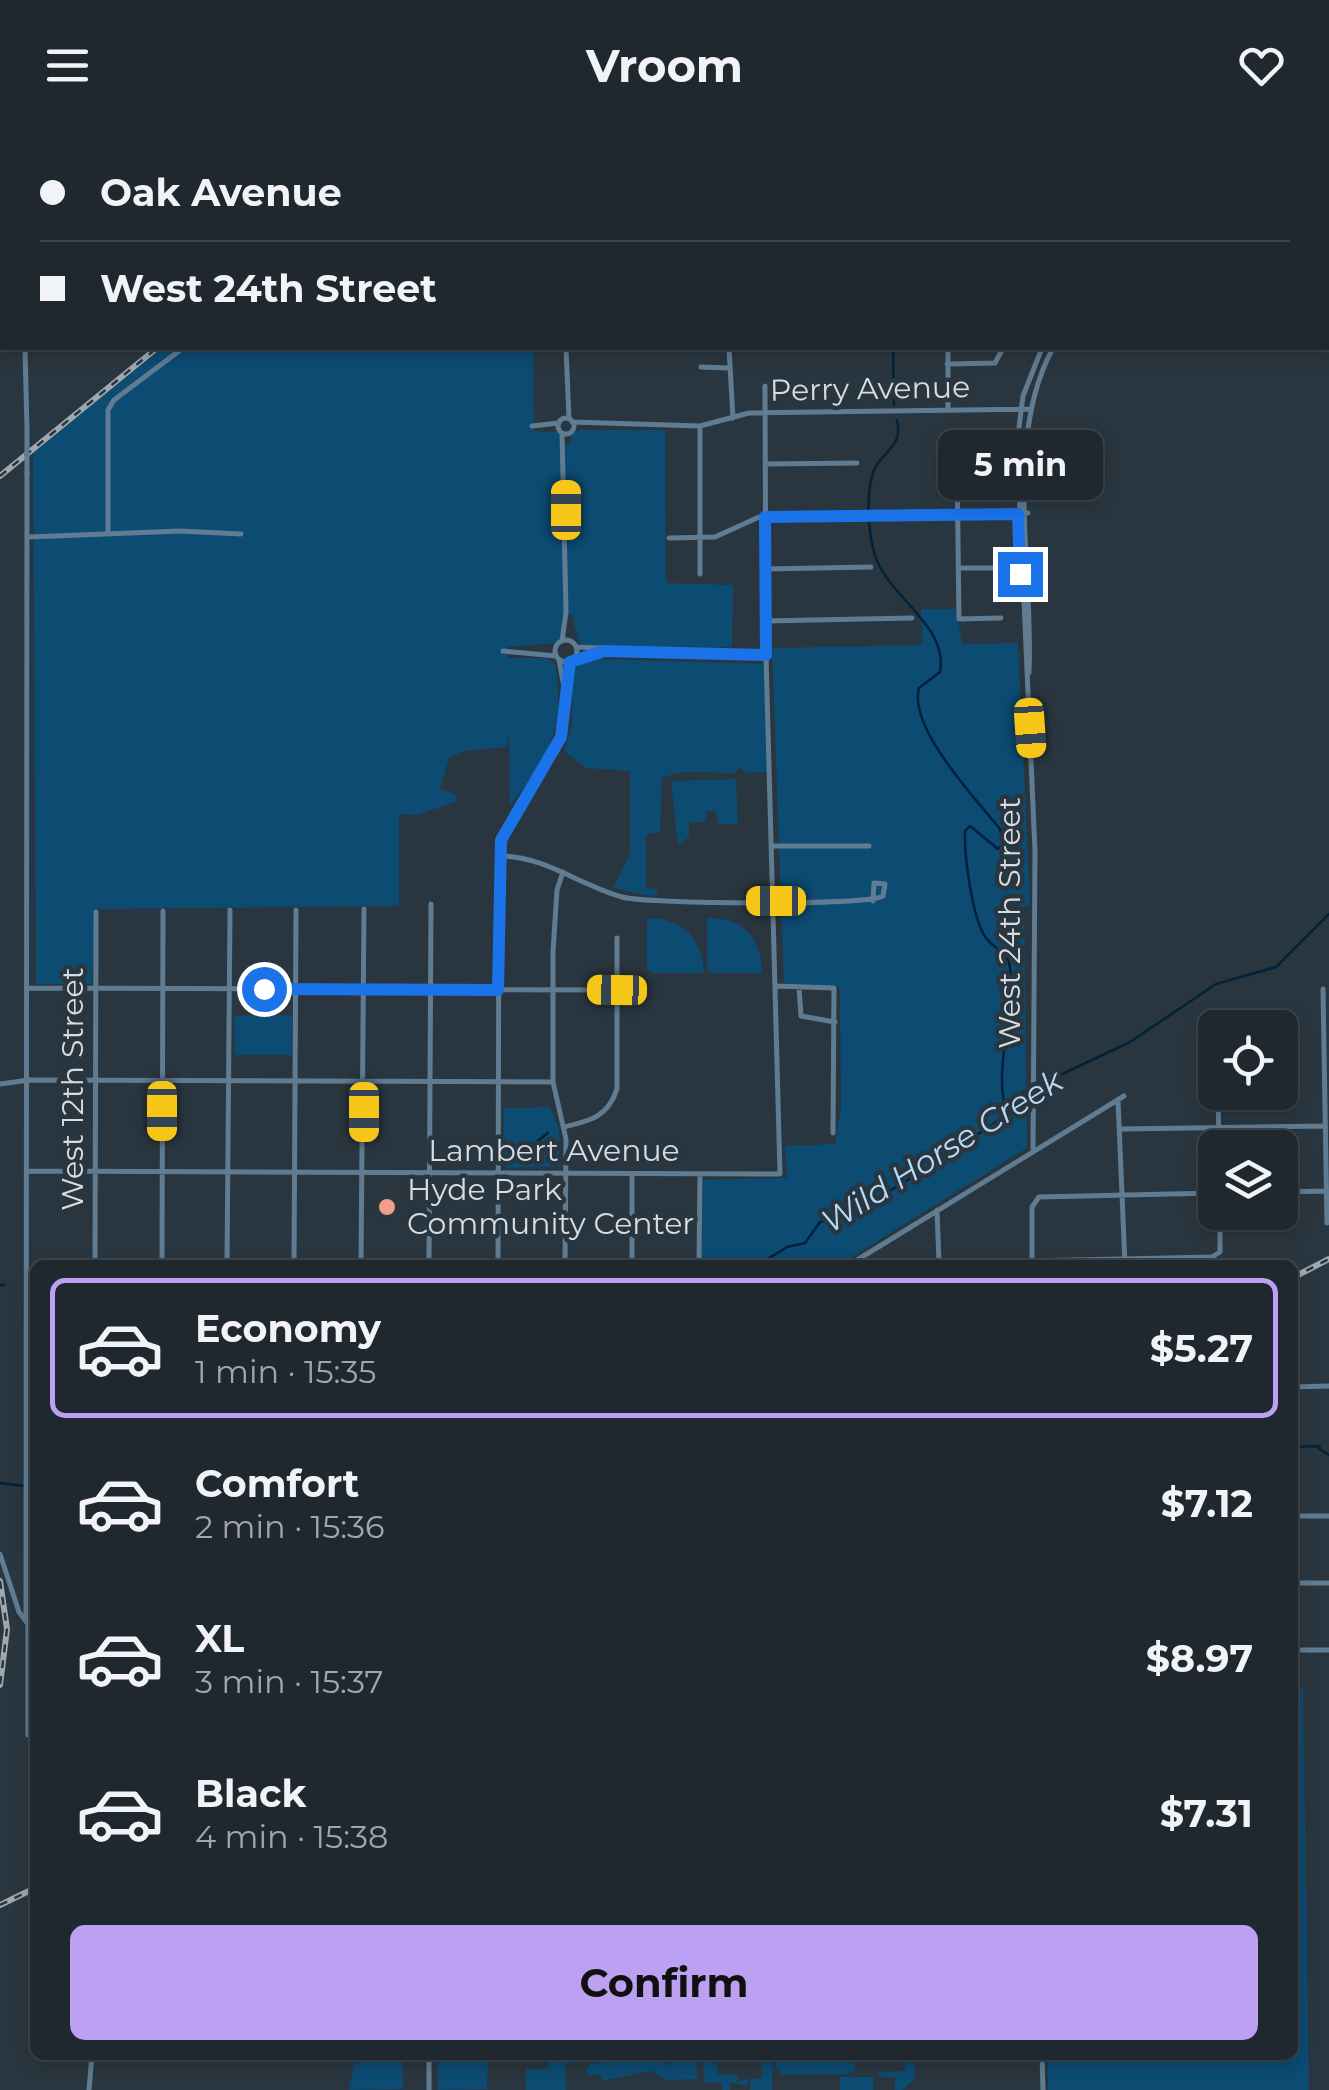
<!DOCTYPE html>
<html lang="en">
<head>
<meta charset="utf-8">
<style>
  body { margin:0; font-family:Montserrat,sans-serif; background:#2d343b; color:#f1f3f6; height:100vh; display:flex; flex-direction:column; font-size:38px; white-space:nowrap }
  * { box-sizing:border-box; margin:0 }
  p { font-size:32px; color:#a2a6aa }
  .icon { flex:none; width:55px; height:55px; fill:none; stroke:currentColor; stroke-width:2; stroke-linecap:round; stroke-linejoin:round }
  .map { position:relative; flex:1; overflow:hidden }
  .details { position:absolute; left:30px; top:1130px; width:1268px; height:800px; display:flex; flex-direction:column; background:#20282f; border-radius:15px; box-shadow:0 5px 15px #0003,0 0 0 2px #3d444b }
  .details>* { flex:none }
  .banner { position:absolute; left:0px; top:0px; width:1330px; height:220px; box-shadow:0 5px 15px #0003,0 0 0 2px #3d444b; display:grid; align-content:center; height:220px; padding:0 40px; background:#20282f }
  .tools { position:absolute; left:1198px; top:880px; display:grid; gap:20px }
  .tools a { display:grid; place-items:center; width:100px; height:100px; border-radius:15px; background:#20282f; box-shadow:0 5px 15px #0003,0 0 0 2px #3d444b; font-size:50px }
  .end { position:absolute; width:45px; height:45px; margin:-22px; border:12px solid #1a73e8; background:#fff; box-shadow:0 0 0 5px #fff }
  .from { border-radius:50% }
  .bubble { position:absolute; height:70px; border-radius:15px; background:#20282f; box-shadow:0 5px 15px #0003,0 0 0 2px #3d444b; font-size:32px; font-weight:700; line-height:70px; text-align:center }
  .car { position:absolute; width:30px; height:60px; margin:-30px -15px; border-radius:12px; box-shadow:0 0 8px 2px #0007; background:linear-gradient(#f5c518 24%,#345 0 40%,#f5c518 0 76%,#345 0 86%,#f5c518 0) }
  .banner b { display:flex; align-items:center; gap:35px; height:95px; font-size:38px }
  .banner b+b { border-top:2px solid #3d444b }
  .banner i { width:25px; height:25px; background:#f1f3f6 }
  ul { padding:18px 0 0; list-style:none }
  li { display:flex; align-items:center; gap:30px; height:140px; margin:0 20px 15px; padding:0 20px; border:5px solid transparent; border-radius:15px }
  li div { flex:1 }
  li b { display:block; font-size:38px }
  li em { font-style:normal; font-weight:700 }
  li.current { border-color:#bca0f2 }
  li>.icon { width:90px; height:90px; stroke-width:1.5 }
  .cta { display:flex; gap:20px; margin-top:auto; padding:20px 40px }
  .cta a { flex:1; height:115px; border-radius:15px; background:#bca0f2; color:#111; font-size:40px; font-weight:700; line-height:115px; text-align:center }
  header { display:flex; justify-content:space-between; align-items:center; height:130px; padding:0 40px; background:#20282f; font-size:45px; font-weight:700 }
  .map>svg:first-child { display:block }
</style>
</head>
<body>
<header><svg class="icon" aria-label="menu" viewBox="0 0 24 24"><path d="M4 6h16M4 12h16M4 18h16"/></svg>Vroom<svg class="icon" aria-label="heart" viewBox="0 0 24 24"><path d="M12 20l-8-8c-3-5 5-10 8-4 3-6 11-1 8 4z"/></svg></header>
<div class="map">
<svg width="1329" height="1960" viewBox="0 0 1329 1960">
  <rect width="100%" height="100%" fill="#2a363f"/>
  <path fill="#0c4b72" d="M359 0H562L358 2Z
    M163 218H533L534 301 559 302 562 316 570 314 572 303 581 300H665L666 453 733 455 732 517 585 516 579 512 572 485H562V505L556 513 507 517 508 528H546L555 534C566 594 549 629 510 675L509 604 506 617 463 621 449 628 440 659 455 664 458 671 417 685 399 684V776L96 779 92 854H36L33 322Z
    M921 479H955L963 514 1018 513 1030 775 1024 776 1027 1018 839 1135H702L703 1050 787 1048 785 1016 835 1014 841 978 840 857 784 853 772 518 922 515Z
    M598 529 765 534 768 642 748 643 739 638 734 643C708 644 687 638 662 648L660 702 646 705V758L659 759 654 767 613 758 630 724V641L586 638 564 621 572 595 573 537Z
    M736 649 738 694H719L715 681H706V692H689V707L678 715 671 651Z
    M647 788C683 788 702 808 704 843H651L647 839Z
    M707 788C742 787 762 807 762 843H711L707 839Z
    M292 885V925H235L234 886Z
    M550 977 559 1000 560 1036 506 1038 503 978Z
    M1293 1557H1303L1309 1960H1048V1925H1292Z
    M356 1925H403V1959L349 1960Z
    M438 1925H488L487 1959 438 1960Z
    M549 1925H580V1933L565 1934 566 1960H526V1939H548Z
    M669 1925H697V1949L668 1950 650 1941 602 1951 601 1945H585L590 1933 662 1928 671 1935Z
    M761 1925H773L772 1960H750V1949L762 1948Z
    M775 1925H854L855 1940 848 1944 783 1945 776 1939Z
    M905 1925H914L915 1948 903 1960H895V1947H879V1942L905 1941Z
    M703 1928H718L717 1944 738 1945 737 1952 747 1949 748 1956 730 1952V1960H722V1952L704 1953Z
    M840 1947H873V1960H840Z"/>
  <g fill="none" stroke-linecap="round" stroke-linejoin="round">
    <path stroke="#00233b" stroke-width="2.5" d="M1057 2 1063 0
      M893 218 894 275
      M897 290C904 319 880 321 873 343 866 363 868 401 874 422 885 466 949 494 940 542L919 558C908 598 976 669 1000 699L1003 713 998 719 970 696 965 701C964 724 972 789 986 808 994 819 1008 822 1010 837 1016 888 992 936 1007 985
      M516 1027 548 1003
      M758 1135 787 1117 805 1113 820 1092C866 1084 963 1013 1007 985L1020 964 1130 912 1216 854 1276 837 1329 784
      M0 1155H4
      M1292 1317 1320 1316
      M1318 1318 1329 1325
      M0 1353 24 1356
      M31 1357 32 1321"/>
    <path stroke="#607c92" stroke-width="5" d="M11 0 12 2
      M1125 0V2
      M1133 2V0
      M0 68H2
      M25 218 27 300
      M566 218 569 289
      M729 218 733 288
      M948 218V280
      M947 234 995 233 1003 218
      M701 237 728 238
      M558 296a8 8 0 1 1 16 0a8 8 0 1 1-16 0Z
      M572 292 700 296 749 283 1030 279
      M532 296 559 293
      M996 331 957 332 959 489 1001 488
      M766 334 857 333
      M108 403V280L114 270 183 218
      M29 407 180 401 241 404
      M669 408 715 407 759 387 1028 383
      M958 438H999
      M765 439 871 437
      M700 444V297
      M765 491 912 488
      M555 521a11 11 0 1 1 22 0a11 11 0 1 1-22 0Z
      M562 511 566 482 562 303
      M576 517 766 525
      M503 521 556 526
      M559 530 564 557
      M573 530 601 522
      M1029 543C1034 441 1003 309 1053 218
      M773 716H869
      M499 726C545 726 579 755 622 767 646 774 870 776 883 766L885 754 874 753 873 771
      M563 742 557 760 553 822V952L566 1009 565 1135
      M777 856 834 858 833 1003
      M799 857 801 886 835 892
      M28 858 617 860
      M1323 859 1327 1093
      M0 954 29 950 553 952
      M1218 962 1219 1018
      M1118 970 1125 1135
      M564 997C590 991 608 987 617 959V808
      M1122 999 1324 996
      M1033 1021 1035 721 1017 313 1023 266 1042 218
      M28 1041 780 1044 766 525 765 256
      M1280 1062 1327 1061
      M937 1080 939 1132
      M939 1133 1212 1127 1220 1122V1082
      M95 1135 96 782
      M162 1135 163 781
      M227 1135 230 780
      M294 1135 296 780
      M361 1135 364 779
      M429 1135 431 774
      M498 1135 499 718 506 696 561 607 570 532
      M632 1135V1044
      M699 1135 700 1044
      M849 1135 1124 966
      M1032 1135V1077L1039 1067 1215 1063
      M1292 1257 1329 1256
      M1292 1386H1329
      M0 1424 19 1482 28 1494V1605H35
      M1292 1453H1329
      M26 1491 27 343
      M1292 1520H1329
      M429 1925V1960
      M1042 1925 1043 1960
      M89 1960 92 1925"/>
    <path stroke="#89c3f0" stroke-width="8" d="M564 0V2
      M22 2 25 0"/>
    <defs>
      <path id="rail" d="M352 2 354 0
        M0 346 157 218
        M1292 1148 1329 1129
        M0 1451 7 1499 0 1555
        M0 1775 35 1758"/>
    </defs>
    <use href="#rail" stroke="#9fa8af" stroke-width="6"/>
    <use href="#rail" stroke="#2a363f" stroke-width="2.5" stroke-dasharray="8" stroke-linecap="butt"/>
    <path stroke="#607c92" stroke-width="5" d="M27 300V343"/>
  </g>
  <g fill="none" stroke-linecap="round" stroke-linejoin="round">
    <path stroke="#1a73e8" stroke-width="12" d="M264 859 498 860 501 710 561 607 570 532 604 521 766 525 765 387 1018 384 1020 444"/>
  </g>
  <circle fill="#f49d8b" stroke="#2a363f" stroke-width="4" cx="387" cy="1077" r="10"/>
  <g text-anchor="middle" stroke-width="9" stroke-linejoin="round" paint-order="stroke">
    <g font-size="30" fill="#d5dce2" stroke="#2a363f">
      <text transform="translate(870 259) rotate(-1)" y="10">Perry Avenue</text>
      <text transform="translate(1010 793) rotate(-90)" y="10">West 24th Street</text>
      <text transform="translate(73 959) rotate(-90)" y="10">West 12th Street</text>
      <text x="554" y="1031">Lambert Avenue</text>
    </g>
    <g font-size="30" fill="#d5dce2" stroke="#2a363f" text-anchor="start">
      <text x="407" y="1070">Hyde Park<tspan x="407" dy="34">Community Center</tspan></text>
    </g>
    <g font-size="32" font-style="italic" fill="#b7daf6" stroke="#2a363f">
      <text transform="translate(942 1021) rotate(-32)" y="11">Wild Horse Creek</text>
    </g>
  </g>
</svg>
<div class="tools">
<a><svg class="icon" aria-label="locate" viewBox="0 0 24 24"><circle cx="12" cy="12" r="6"/><path d="M12 2v4M12 18v4M2 12h4M18 12h4"/></svg></a>
<a><svg class="icon" aria-label="layers" viewBox="0 0 24 24"><path d="M12 4l9 5-9 5-9-5zM3 14l9 5 9-5"/></svg></a>
</div>
<i class="end from" style="left:264px;top:859px"></i>
<i class="end" style="left:1020px;top:444px"></i>
<div class="bubble" style="left:938px;top:300px;width:165px">5 min</div>
<i class="car" style="left:566px;top:380px;rotate:0deg"></i>
<i class="car" style="left:1030px;top:598px;rotate:176deg"></i>
<i class="car" style="left:776px;top:771px;rotate:270deg"></i>
<i class="car" style="left:617px;top:860px;rotate:271deg"></i>
<i class="car" style="left:162px;top:981px;rotate:180deg"></i>
<i class="car" style="left:364px;top:982px;rotate:180deg"></i>
<div class="banner">
<b><i class="from"></i>Oak Avenue</b>
<b><i></i>West 24th Street</b>
</div>
<section class="details">
<ul>
<li class="current"><svg class="icon" aria-label="car" viewBox="0 0 24 24"><path d="M5 17H2v-5l4-1 3-4h7l3 4 3 1v5h-3M9 17h6M6 11h13"/><circle cx="7" cy="17" r="2"/><circle cx="17" cy="17" r="2"/></svg><div><b>Economy</b><p>1 min · 15:35</p></div><em>$5.27</em></li>
<li><svg class="icon" aria-label="car" viewBox="0 0 24 24"><path d="M5 17H2v-5l4-1 3-4h7l3 4 3 1v5h-3M9 17h6M6 11h13"/><circle cx="7" cy="17" r="2"/><circle cx="17" cy="17" r="2"/></svg><div><b>Comfort</b><p>2 min · 15:36</p></div><em>$7.12</em></li>
<li><svg class="icon" aria-label="car" viewBox="0 0 24 24"><path d="M5 17H2v-5l4-1 3-4h7l3 4 3 1v5h-3M9 17h6M6 11h13"/><circle cx="7" cy="17" r="2"/><circle cx="17" cy="17" r="2"/></svg><div><b>XL</b><p>3 min · 15:37</p></div><em>$8.97</em></li>
<li><svg class="icon" aria-label="car" viewBox="0 0 24 24"><path d="M5 17H2v-5l4-1 3-4h7l3 4 3 1v5h-3M9 17h6M6 11h13"/><circle cx="7" cy="17" r="2"/><circle cx="17" cy="17" r="2"/></svg><div><b>Black</b><p>4 min · 15:38</p></div><em>$7.31</em></li>
</ul>
<div class="cta"><a>Confirm</a></div>
</section>
</div>
</body>
</html>
